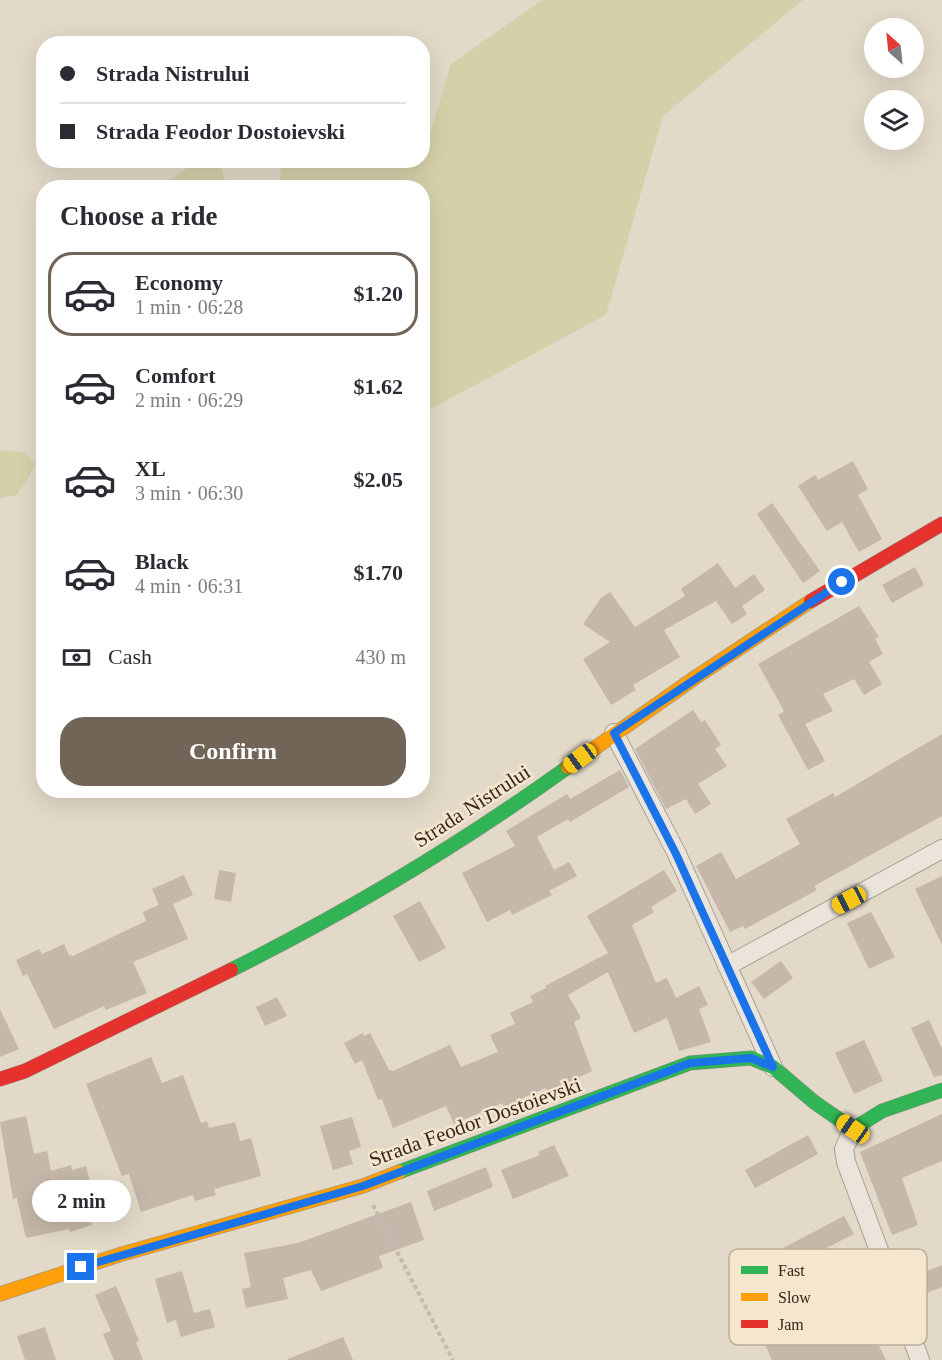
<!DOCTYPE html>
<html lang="en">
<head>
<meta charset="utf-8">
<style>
  body { margin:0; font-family:Georgia,serif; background:#f2f2f3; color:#2b2b33; height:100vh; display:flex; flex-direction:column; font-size:22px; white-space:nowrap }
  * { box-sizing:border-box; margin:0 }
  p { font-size:20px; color:#7c7c81 }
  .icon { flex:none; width:33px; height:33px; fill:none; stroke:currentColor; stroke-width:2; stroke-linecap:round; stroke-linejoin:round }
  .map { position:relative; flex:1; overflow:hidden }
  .panel { position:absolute; left:36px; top:180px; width:394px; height:618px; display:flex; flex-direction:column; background:#fff; border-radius:24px; box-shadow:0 6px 24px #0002 }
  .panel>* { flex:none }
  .guide { position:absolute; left:36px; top:36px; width:394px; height:132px; border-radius:24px; box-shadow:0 6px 24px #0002; display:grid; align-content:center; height:132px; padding:0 24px; background:#fff }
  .needle { width:39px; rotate:333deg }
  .controls { position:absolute; left:864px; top:18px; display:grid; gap:12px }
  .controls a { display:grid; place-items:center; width:60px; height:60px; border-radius:50%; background:#fff; box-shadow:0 6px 24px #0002; font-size:30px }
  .end { position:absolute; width:27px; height:27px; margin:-14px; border:8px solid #1a73e8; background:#fff; box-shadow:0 0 0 3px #fff }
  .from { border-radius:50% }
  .bubble { position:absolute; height:42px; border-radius:21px; background:#fff; box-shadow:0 6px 24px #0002; font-size:20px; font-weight:600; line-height:42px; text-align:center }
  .car { position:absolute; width:18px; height:36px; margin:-18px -9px; border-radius:8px; box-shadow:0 0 4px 2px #0007; background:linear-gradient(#f5c518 24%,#345 0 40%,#f5c518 0 76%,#345 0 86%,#f5c518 0) }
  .guide b { display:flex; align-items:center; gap:21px; height:57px; font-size:22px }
  .guide b+b { border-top:2px solid #e1e1e2 }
  .guide i { width:15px; height:15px; background:#2b2b33 }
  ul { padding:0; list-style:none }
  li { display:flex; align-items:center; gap:18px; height:84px; margin:0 12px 9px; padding:0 12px; border:3px solid transparent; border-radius:24px }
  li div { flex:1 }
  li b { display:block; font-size:22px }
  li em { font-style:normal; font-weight:600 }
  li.current { border-color:#716558 }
  li>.icon { width:54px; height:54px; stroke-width:1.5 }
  h2 { padding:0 24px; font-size:27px; line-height:72px }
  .pay { display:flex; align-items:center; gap:15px; height:66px; padding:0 24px; font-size:22px }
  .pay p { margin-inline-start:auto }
  .button { display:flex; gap:12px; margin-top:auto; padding:12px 24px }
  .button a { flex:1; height:69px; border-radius:24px; background:#716558; color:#fff; font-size:24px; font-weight:600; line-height:69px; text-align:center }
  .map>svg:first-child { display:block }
</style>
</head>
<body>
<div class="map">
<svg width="942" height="1360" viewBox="0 0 942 1360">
  <rect width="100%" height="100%" fill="#e2d9c8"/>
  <path fill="#d4d1aa" d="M542 0H803L663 116 606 315 423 413V188L280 187 281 161 423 160V148H426L451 64Z
    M196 161H220L226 187H161Z
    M0 450 24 452 36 465 17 495 0 498Z"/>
  <path fill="#c5b7a9" d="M853 461 868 489 858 495 882 539 859 552 842 522 827 531 798 486 815 475 818 480Z
    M772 503 820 571 803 583 757 514Z
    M718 563 735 588 754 574 765 590 742 606 747 614 732 624 716 601 664 630 680 657 633 685 636 690 611 705 583 659 610 642 583 624 601 598 610 592 635 627 685 596 681 589Z
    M915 567 924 585 892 603 882 585Z
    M859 606 879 637 875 639 883 654 869 662 882 684 864 695 854 679 823 694 833 711 805 724 825 761 808 770 778 715 784 711 758 664Z
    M693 710 701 722 705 720 721 745 715 749 727 766 698 784 711 804 695 814 686 799 666 809 635 749Z
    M942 734V816L814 886 817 890 745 929 743 926 730 932 696 866 721 852 736 879 800 844 786 819 833 793 835 797Z
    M620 770 629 787 570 822 568 819 537 837 554 870 569 862 577 876 549 891 552 895 512 915 510 910 487 922 462 873 515 846 506 831 567 794 570 799Z
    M219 870 236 873 231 902 214 899Z
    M664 870 677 891 651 907 654 912 632 925 656 983 667 978 676 998 699 986 708 1005 699 1009 711 1042 679 1051 667 1018 634 1033 608 972 568 995 581 1018 574 1022 592 1071 569 1082 572 1091 550 1100 545 1088 504 1107 502 1103 454 1124 446 1106 393 1128 382 1099 378 1100 362 1060 355 1064 344 1043 363 1033 364 1036 370 1033 389 1070 393 1071 450 1045 461 1067 498 1052 490 1035 515 1024 510 1013 533 1002 530 996 546 988 545 986 608 953 587 916Z
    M184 875 193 895 173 904 188 939 133 962 147 993 106 1010 104 1006 54 1029 27 974 23 976 16 960 39 949 42 954 64 944 69 955 73 956 146 921 143 912 159 905 152 889Z
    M942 876V945L915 889Z
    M420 901 446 948 419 962 393 916Z
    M871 912 895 957 869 969 847 923Z
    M781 961 793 978 764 999 751 982Z
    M277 997 287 1016 265 1026 256 1007Z
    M0 1009 19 1049 0 1057Z
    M929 1020 942 1049V1075L934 1077 911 1028Z
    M864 1040 883 1081 854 1094 835 1053Z
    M151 1057 162 1083 183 1075 201 1123 207 1121 209 1128 235 1122 240 1141 251 1138 261 1176 214 1189 216 1195 195 1201 193 1195 141 1212 129 1174 122 1176 86 1084Z
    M942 1114V1161L902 1178 918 1225 892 1235 860 1152Z
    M26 1116 34 1154 47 1151 51 1171 71 1165 72 1170 86 1166 93 1193 83 1197 92 1225 70 1232 69 1229 26 1238 17 1198 13 1199 0 1122Z
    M352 1117 361 1147 349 1151 353 1164 333 1170 320 1126Z
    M808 1135 818 1154 755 1188 745 1170Z
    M554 1145 569 1176 513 1199 501 1170 540 1155 538 1152Z
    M486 1167 493 1187 434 1211 427 1191Z
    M411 1202 424 1240 379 1256 383 1268 321 1291 311 1270 283 1278 288 1299 246 1308 242 1289 251 1287 244 1253 298 1243Z
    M844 1216 854 1234 809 1257 812 1263 795 1272 783 1248Z
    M942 1265V1287L919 1296 911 1277Z
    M182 1271 194 1313 210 1309 215 1327 181 1337 176 1320 167 1323 155 1279Z
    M116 1286 139 1341 136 1342 143 1360H114L103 1334 111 1331 95 1295Z
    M869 1296 880 1319 868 1324 886 1360H772L765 1344Z
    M45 1327 56 1360H25L17 1336Z
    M343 1337 353 1360H288V1359Z"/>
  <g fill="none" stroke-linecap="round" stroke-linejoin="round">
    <defs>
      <path id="street" d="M614 733 677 854 773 1067
        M727 966 942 849
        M853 1129 844 1149 846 1162 920 1360"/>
      <path id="fast" d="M231 970C349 911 461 844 568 767
        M399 1172 690 1063 751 1058 773 1067 814 1102 853 1129 882 1111 942 1090"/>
      <path id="slow" d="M568 767 696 677 811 601
        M0 1294 122 1254 363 1186 399 1172"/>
      <path id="jam" d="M811 601 942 524
        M0 1079 25 1071 231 970"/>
    </defs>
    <use href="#street" stroke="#a79e92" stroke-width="20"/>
    <use href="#fast" stroke="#968e82" stroke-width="15"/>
    <use href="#slow" stroke="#968e82" stroke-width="15"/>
    <use href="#jam" stroke="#968e82" stroke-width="15"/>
    <path stroke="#c2bbb2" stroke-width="4" stroke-dasharray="4.5 3" stroke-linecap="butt" d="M373 1205 453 1360"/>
    <use href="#street" stroke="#eae4da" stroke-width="18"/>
    <use href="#fast" stroke="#30b455" stroke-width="14"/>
    <use href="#slow" stroke="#ff9f0a" stroke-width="14"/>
    <use href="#jam" stroke="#e5322d" stroke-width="14"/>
  </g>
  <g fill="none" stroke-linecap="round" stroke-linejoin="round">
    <path stroke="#1a73e8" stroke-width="8" d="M81 1267 363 1186 690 1063 751 1058 773 1067 676 854 614 733 842 582"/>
  </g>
  <g text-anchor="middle" stroke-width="5" stroke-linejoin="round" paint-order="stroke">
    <g font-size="21" fill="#34261b" stroke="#f5e7cd">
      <text transform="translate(472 806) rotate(-33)" y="7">Strada Nistrului</text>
      <text transform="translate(475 1122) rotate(-20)" y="7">Strada Feodor Dostoievski</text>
    </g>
  </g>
  <rect x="729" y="1249" width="198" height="96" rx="9" fill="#f5e7cd" stroke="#bbad98" stroke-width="1.5"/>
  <rect x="741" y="1266" width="27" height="8" fill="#30b455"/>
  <rect x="741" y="1293" width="27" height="8" fill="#ff9f0a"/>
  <rect x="741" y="1320" width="27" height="8" fill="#e5322d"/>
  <g font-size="16" fill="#34261b">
    <text x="778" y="1276">Fast</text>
    <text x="778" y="1303">Slow</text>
    <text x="778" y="1330">Jam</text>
  </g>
</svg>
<div class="controls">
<a><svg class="needle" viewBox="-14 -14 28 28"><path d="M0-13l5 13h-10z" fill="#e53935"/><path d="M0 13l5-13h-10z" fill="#7c7c81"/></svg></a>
<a><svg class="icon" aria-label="layers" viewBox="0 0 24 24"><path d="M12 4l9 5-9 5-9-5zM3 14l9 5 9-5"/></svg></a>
</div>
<i class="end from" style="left:842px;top:582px"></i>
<i class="end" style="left:81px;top:1267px"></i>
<div class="bubble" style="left:32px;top:1180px;width:99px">2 min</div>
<i class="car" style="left:580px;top:758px;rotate:234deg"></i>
<i class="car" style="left:849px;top:900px;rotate:242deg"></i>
<i class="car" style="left:853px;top:1129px;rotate:305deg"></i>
<div class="guide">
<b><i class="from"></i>Strada Nistrului</b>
<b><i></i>Strada Feodor Dostoievski</b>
</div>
<section class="panel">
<h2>Choose a ride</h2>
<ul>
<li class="current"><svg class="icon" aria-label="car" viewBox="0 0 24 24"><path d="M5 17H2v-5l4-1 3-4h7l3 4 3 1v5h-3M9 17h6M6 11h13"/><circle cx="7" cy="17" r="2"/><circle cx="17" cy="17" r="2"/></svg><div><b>Economy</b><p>1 min · 06:28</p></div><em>$1.20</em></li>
<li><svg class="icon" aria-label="car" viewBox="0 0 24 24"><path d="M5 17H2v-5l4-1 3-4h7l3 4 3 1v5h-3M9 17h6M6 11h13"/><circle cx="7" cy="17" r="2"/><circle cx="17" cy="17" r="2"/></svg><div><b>Comfort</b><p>2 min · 06:29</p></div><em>$1.62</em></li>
<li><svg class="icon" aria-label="car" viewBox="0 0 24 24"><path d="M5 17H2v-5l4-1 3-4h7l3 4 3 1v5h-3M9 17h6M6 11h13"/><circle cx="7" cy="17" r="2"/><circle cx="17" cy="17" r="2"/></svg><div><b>XL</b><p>3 min · 06:30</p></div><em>$2.05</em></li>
<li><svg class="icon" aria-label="car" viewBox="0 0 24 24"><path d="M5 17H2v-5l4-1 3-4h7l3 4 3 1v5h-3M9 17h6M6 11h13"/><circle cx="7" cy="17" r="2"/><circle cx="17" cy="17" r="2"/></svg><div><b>Black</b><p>4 min · 06:31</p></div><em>$1.70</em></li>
</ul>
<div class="pay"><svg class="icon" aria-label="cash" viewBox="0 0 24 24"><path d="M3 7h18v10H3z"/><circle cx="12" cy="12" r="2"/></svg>Cash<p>430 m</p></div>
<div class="button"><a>Confirm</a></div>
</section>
</div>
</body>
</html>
